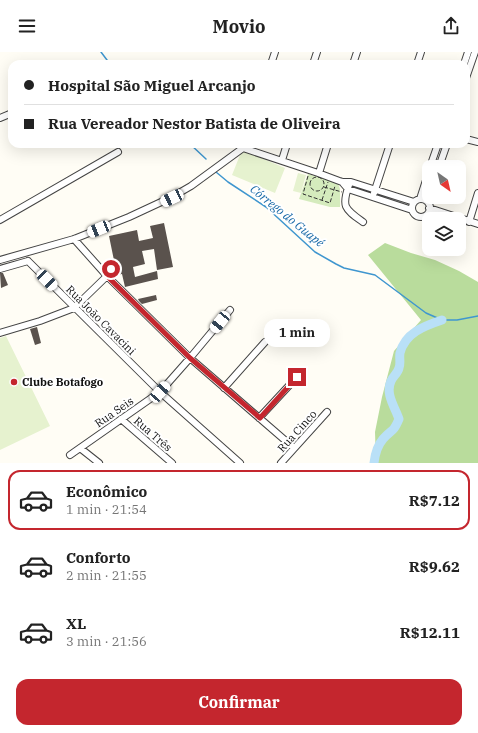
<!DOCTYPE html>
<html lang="pt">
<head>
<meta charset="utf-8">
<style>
  body { margin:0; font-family:"IBM Plex Serif",serif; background:#f6f6f6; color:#222; height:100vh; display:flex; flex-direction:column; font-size:15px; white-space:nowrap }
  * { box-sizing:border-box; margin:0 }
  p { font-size:13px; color:#767676 }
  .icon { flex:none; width:22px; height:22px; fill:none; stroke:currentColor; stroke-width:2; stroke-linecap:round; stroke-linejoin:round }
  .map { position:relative; height:411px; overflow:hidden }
  .details { display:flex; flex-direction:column; background:#fff; flex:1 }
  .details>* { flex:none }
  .top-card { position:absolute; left:8px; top:8px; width:462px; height:88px; border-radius:12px; box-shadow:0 4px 16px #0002; display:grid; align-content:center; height:88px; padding:0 16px; background:#fff }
  .needle { width:26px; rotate:146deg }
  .tools { position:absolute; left:422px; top:108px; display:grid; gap:8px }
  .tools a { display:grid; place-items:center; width:44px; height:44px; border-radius:8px; background:#fff; box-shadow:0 4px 16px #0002; font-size:20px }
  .end { position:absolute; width:18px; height:18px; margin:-9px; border:5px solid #c4262e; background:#fff; box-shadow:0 0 0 2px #fff }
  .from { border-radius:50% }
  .bubble { position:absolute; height:28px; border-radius:12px; background:#fff; box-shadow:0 4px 16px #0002; font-size:13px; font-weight:800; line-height:28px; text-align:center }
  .car { position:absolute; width:12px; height:24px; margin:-12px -6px; border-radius:5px; box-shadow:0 0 3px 1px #0007; background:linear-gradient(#fff 24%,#345 0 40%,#fff 0 76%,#345 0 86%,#fff 0) }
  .top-card b { display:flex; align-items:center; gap:14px; height:38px; font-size:15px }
  .top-card b+b { border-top:1px solid #e0e0e0 }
  .top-card i { width:10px; height:10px; background:#222 }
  ul { padding:7px 0 0; list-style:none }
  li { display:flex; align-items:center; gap:12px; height:60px; margin:0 8px 6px; padding:0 8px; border:2px solid transparent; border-radius:12px }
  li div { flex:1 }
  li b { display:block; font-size:15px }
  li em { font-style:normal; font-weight:800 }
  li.current { border-color:#c4262e }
  li>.icon { width:36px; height:36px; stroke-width:1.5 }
  .cta { display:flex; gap:8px; margin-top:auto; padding:8px 16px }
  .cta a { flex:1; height:46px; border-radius:12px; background:#c4262e; color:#fff; font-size:16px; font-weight:800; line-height:46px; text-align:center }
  header { display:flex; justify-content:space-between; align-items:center; height:52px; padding:0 16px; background:#fff; font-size:18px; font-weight:800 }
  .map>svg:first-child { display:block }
</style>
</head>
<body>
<header><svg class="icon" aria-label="menu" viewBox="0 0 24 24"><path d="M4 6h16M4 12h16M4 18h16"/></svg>Movio<svg class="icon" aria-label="share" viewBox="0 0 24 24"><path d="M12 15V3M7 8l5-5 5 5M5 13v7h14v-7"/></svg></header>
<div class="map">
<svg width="478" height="411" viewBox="0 0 478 411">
  <rect width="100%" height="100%" fill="#fffdf5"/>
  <path fill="#d5ebbd" d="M308 122 338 131 340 137V155H330L299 147Z"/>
  <path fill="#b9dc9c" d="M385 191 411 201 435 208 459 219 478 230V411H376L375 380 382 345 394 299 421 268 368 203Z"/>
  <path fill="#e6f2cf" d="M242 98 285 116 275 141 232 123Z
    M298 121 306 123 301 141 293 139Z
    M6 284 50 374 0 398V286Z"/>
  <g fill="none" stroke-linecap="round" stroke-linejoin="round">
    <path stroke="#3f96cf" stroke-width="1.5" d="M101 0 110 12
      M190 92 206 107
      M216 120 228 130 266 155 315 200 336 212 344 216 375 223 426 261 442 268H457L478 264"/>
    <path stroke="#b9e0f7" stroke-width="9" d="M374 411C375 402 377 394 383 387 392 377 393 381 399 367 395 355 385 342 391 329 393 324 398 321 399 316 401 311 399 306 400 301 405 281 424 274 442 268"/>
  </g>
  <path fill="#5a524d" d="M164 171 173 215 157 218 154 197 142 199 145 212 133 215 135 225 157 219 158 227 125 235 122 222 117 223 109 184 137 178 139 189 153 186 150 174Z
    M0 221H3L8 233 1 236Z
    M156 243 157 248 142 252 139 249 138 247Z
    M37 275 41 291 35 293 30 277Z"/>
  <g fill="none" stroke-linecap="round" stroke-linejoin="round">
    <defs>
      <path id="minor" d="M271 12 275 0
        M313 12 317 0
        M353 12 357 0
        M417 12 421 0
        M464 12 468 0
        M466 26 475 0
        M0 66 12 61
        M466 87 478 90
        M243 96 318 121 342 130H351L414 150
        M282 108 287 92
        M430 115 438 92
        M439 115 447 92
        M319 121 328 92
        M342 130 348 137 412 158
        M349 133C341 155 345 157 363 170
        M374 141 390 92
        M420 147 429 119
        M412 156a9 9 0 1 1 18 0a9 9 0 1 1-18 0Z
        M429 156 478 172
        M0 168 118 100
        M469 170 478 141
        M74 187 107 224 190 306 294 396
        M0 208 74 187 129 165 172 145 191 134 243 96
        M28 209 160 340 240 411
        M0 217 28 209
        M0 281 40 269 74 256 107 224 111 217
        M224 336 265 290
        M259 366 297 325
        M121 367 172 411
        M80 396 99 411
        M70 403 160 340 190 306 230 258
        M281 411 327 360"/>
    </defs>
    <use href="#minor" stroke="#444" stroke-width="8"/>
    <path stroke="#333" stroke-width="1" stroke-dasharray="4 2" stroke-linecap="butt" d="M308 124 303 142 330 151 335 134
      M310 132a7 7 0 1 1 14 0a7 7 0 1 1-14 0Z
      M324 135 342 140
      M322 148 328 130"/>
    <use href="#minor" stroke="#fff" stroke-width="6"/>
  </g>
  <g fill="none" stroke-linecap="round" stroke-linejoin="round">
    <path stroke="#c4262e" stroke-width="5" d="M111 217 107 224 190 306 260 366 297 325"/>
  </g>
  <circle fill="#c4262e" stroke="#fff" stroke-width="1.5" cx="14" cy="330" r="4"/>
  <g text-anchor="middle" stroke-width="4" stroke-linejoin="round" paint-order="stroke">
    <g font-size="11" fill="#111" stroke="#fff">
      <text transform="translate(101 268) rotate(45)" y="4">Rua João Cavacini</text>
      <text transform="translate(114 360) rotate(-35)" y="4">Rua Seis</text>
      <text transform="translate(297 379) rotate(-48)" y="4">Rua Cinco</text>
      <text transform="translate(153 382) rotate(41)" y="4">Rua Três</text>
    </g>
    <g font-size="11" font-weight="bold" fill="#111" stroke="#fff" text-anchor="start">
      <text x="22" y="334">Clube Botafogo</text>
    </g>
    <g font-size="12" font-style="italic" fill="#1768a6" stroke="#fff">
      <text transform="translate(287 164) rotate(39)" y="4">Córrego do Guapé</text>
    </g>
  </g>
</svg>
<div class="tools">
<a><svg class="needle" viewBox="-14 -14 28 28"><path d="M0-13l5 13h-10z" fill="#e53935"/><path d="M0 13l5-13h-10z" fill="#767676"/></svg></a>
<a><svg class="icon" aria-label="layers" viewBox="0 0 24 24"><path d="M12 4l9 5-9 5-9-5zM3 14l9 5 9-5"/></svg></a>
</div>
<i class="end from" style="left:111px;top:217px"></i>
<i class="end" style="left:297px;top:325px"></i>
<div class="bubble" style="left:264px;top:267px;width:66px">1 min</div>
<i class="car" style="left:172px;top:146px;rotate:245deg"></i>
<i class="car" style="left:99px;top:177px;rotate:248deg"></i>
<i class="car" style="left:47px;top:228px;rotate:136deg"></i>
<i class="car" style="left:220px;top:270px;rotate:219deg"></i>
<i class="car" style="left:160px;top:340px;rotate:42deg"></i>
<div class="top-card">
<b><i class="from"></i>Hospital São Miguel Arcanjo</b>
<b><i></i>Rua Vereador Nestor Batista de Oliveira</b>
</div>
</div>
<section class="details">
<ul>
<li class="current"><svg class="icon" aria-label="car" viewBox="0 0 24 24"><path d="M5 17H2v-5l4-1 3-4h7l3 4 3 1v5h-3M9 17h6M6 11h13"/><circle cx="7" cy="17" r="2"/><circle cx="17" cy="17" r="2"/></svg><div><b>Econômico</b><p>1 min · 21:54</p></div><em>R$7.12</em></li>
<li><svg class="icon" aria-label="car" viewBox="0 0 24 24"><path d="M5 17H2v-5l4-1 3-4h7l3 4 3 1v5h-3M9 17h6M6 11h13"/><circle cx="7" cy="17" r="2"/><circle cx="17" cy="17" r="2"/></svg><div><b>Conforto</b><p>2 min · 21:55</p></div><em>R$9.62</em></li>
<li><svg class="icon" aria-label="car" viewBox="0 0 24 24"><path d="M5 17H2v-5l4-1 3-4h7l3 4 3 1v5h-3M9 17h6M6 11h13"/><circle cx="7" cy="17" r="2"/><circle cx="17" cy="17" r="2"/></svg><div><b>XL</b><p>3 min · 21:56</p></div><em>R$12.11</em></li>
</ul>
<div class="cta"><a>Confirmar</a></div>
</section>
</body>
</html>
